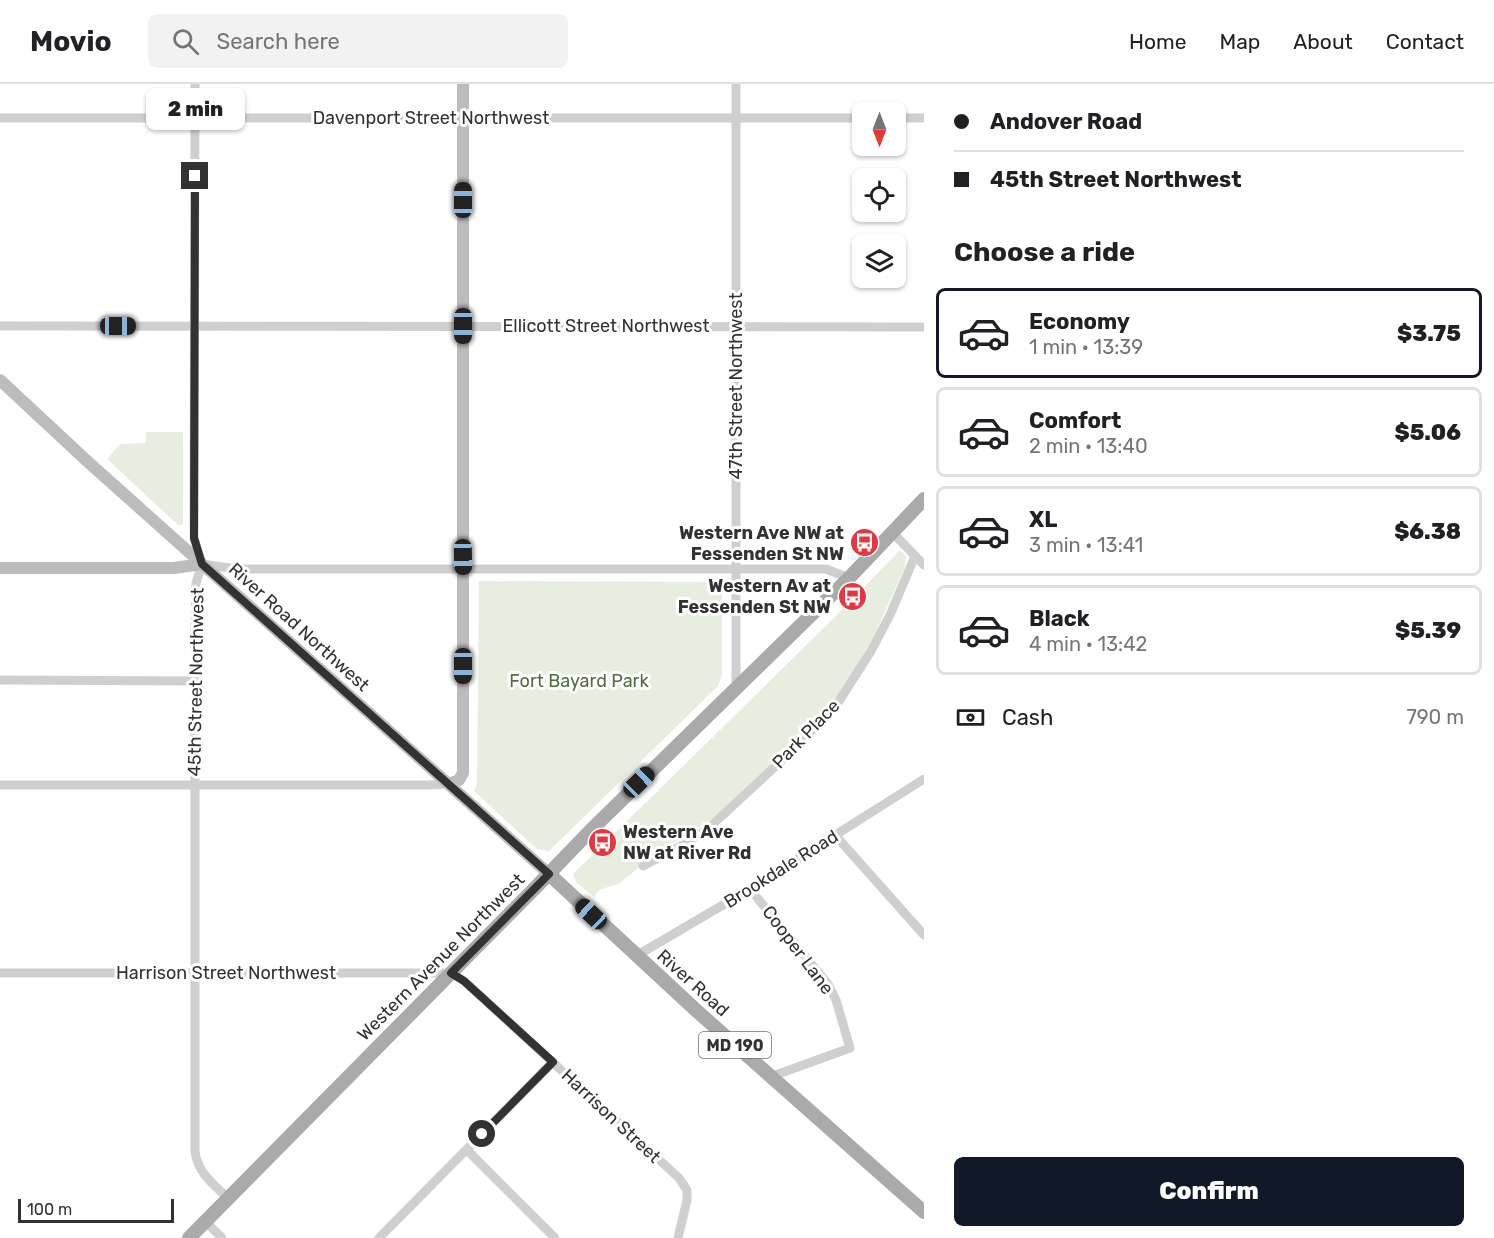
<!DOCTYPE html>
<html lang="en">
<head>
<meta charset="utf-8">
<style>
  body { margin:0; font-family:Rubik,sans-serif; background:#f2f2f2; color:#202124; height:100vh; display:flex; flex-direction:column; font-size:22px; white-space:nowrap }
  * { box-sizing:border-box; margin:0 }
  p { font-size:20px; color:#757577 }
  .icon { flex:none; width:33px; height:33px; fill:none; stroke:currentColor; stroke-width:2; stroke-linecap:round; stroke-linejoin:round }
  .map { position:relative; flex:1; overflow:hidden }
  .sheet { display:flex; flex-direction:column; background:#fff; width:570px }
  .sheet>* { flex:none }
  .hud { display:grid; align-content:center; height:132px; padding:0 30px; background:#fff }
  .needle { width:39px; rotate:180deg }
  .controls { position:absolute; left:852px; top:18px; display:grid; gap:12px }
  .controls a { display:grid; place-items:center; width:54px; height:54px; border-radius:9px; background:#fff; box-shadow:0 2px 4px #0004; font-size:30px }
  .scale { position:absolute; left:18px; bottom:15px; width:156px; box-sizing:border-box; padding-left:6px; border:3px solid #323232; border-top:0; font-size:16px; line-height:21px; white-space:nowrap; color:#323232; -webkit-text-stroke:4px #fff; paint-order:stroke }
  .end { position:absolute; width:27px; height:27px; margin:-14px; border:8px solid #323232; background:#fff; box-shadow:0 0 0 3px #fff }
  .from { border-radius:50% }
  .bubble { position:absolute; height:42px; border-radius:9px; background:#fff; box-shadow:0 2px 4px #0004; font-size:20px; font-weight:800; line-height:42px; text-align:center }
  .car { position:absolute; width:18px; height:36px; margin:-18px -9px; border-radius:8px; box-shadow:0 0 4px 2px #0007; background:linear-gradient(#222 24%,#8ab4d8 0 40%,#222 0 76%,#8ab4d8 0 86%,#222 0) }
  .hud b { display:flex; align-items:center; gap:21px; height:57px; font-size:22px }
  .hud b+b { border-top:2px solid #e0e0e0 }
  .hud i { width:15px; height:15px; background:#202124 }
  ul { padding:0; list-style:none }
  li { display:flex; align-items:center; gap:18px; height:90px; margin:0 12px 9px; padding:0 18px; border:3px solid #e0e0e0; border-radius:9px }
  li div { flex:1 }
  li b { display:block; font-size:22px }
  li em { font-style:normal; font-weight:800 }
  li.current { border-color:#111827 }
  li>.icon { width:54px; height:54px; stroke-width:1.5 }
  h2 { padding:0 30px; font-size:27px; line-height:72px }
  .pay { display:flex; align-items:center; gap:15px; height:66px; padding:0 30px; font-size:22px }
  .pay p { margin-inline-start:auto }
  .cta { display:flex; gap:12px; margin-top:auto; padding:12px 30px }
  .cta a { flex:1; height:69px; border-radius:9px; background:#111827; color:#fff; font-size:24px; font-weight:800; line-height:69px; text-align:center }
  header { display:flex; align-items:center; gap:36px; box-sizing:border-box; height:84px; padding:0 30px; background:#fff; border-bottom:2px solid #e0e0e0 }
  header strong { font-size:28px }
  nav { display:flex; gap:33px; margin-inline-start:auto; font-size:21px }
  .search { width:420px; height:54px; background:#f2f2f2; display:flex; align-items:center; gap:15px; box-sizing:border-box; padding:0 21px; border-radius:9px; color:#757577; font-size:22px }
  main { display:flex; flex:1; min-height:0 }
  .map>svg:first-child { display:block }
</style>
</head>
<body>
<header>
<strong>Movio</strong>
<div class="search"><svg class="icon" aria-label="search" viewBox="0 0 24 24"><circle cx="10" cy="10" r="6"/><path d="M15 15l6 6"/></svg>Search here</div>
<nav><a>Home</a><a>Map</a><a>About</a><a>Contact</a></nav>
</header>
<main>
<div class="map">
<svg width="924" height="1154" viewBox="0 0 924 1154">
  <rect width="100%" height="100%" fill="#fff"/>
  <path fill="#e7eee0" d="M146 348H183V439L181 441H178L107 375 120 360 146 359Z
    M900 466 906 472 905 483 875 550 833 622 783 671 712 735 651 773 620 799 599 806 594 813 576 798 573 791 574 789 835 533Z
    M479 497 722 498V591L718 602 548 768 545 766 537 765 474 707 477 700Z"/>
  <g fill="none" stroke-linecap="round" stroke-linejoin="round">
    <path stroke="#cfcfcf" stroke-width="9" d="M195 0 194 454 202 480 196 499 195 546V1067C197 1088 213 1100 228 1114
      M736 0V604
      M0 34H862
      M896 34H924
      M0 242 924 243
      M892 448 924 481
      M202 480 237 485H826L849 494
      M0 596 195 597
      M0 701H428L449 700
      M835 751 924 851
      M643 782 686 759 711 742 779 679 834 625 871 567 890 531 915 472
      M750 805 828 900 836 916 850 964 770 993
      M636 872 750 805 924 695
      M0 889H451L464 897 679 1094 687 1106V1116L678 1154
      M467 1066 555 1154
      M205 1137 222 1154
      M379 1154 553 978"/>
    <path stroke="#bcbcbc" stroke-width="12" d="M0 296 87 377 549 790
      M0 484H174L202 480
      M449 700 459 696 463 689V0"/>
    <path stroke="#aaa" stroke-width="14" d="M549 790 698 928 924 1128
      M189 1154 538 801 591 746 849 494 924 415"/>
  </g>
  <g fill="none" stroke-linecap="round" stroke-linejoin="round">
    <path stroke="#323232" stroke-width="8" d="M195 92 194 454 202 480 549 790 451 889 464 897 553 978 482 1050"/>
  </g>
  <defs>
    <symbol id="bus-disc" viewBox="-11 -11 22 22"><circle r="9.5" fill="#e5373f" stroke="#fff"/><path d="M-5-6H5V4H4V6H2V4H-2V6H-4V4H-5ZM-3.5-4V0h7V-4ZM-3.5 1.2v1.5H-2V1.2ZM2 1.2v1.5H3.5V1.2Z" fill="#fff"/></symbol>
  </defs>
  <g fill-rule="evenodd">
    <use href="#bus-disc" x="848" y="442" width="33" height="33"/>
    <use href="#bus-disc" x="836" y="496" width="33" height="33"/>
    <use href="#bus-disc" x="586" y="742" width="33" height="33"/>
  </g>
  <g text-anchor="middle" stroke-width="6" stroke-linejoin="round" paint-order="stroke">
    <rect fill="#fff" stroke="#707070" stroke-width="1.5" x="699" y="948" width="72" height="26" rx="4.5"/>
    <g font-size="16" font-weight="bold" fill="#323232">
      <text x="735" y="967">MD 190</text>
    </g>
    <g font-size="18" fill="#323232" stroke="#fff">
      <text x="431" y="40">Davenport Street Northwest</text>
      <text x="606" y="248">Ellicott Street Northwest</text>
      <text transform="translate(736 302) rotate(-90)" y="6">47th Street Northwest</text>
      <text transform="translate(299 543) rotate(42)" y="6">River Road Northwest</text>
      <text transform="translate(196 598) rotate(-89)" y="6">45th Street Northwest</text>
      <text transform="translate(806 650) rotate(-46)" y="6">Park Place</text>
      <text transform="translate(781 785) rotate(-32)" y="6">Brookdale Road</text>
      <text transform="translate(798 866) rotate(53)" y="6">Cooper Lane</text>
      <text transform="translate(441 873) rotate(-45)" y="6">Western Avenue Northwest</text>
      <text x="226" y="895">Harrison Street Northwest</text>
      <text transform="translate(693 899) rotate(42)" y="6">River Road</text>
      <text transform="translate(611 1032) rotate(43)" y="6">Harrison Street</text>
    </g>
    <g font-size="18" font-weight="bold" fill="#323232" stroke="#fff" text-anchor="end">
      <text x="844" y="455">Western Ave NW at<tspan x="844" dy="21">Fessenden St NW</tspan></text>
      <text x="831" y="508">Western Av at<tspan x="831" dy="21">Fessenden St NW</tspan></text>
      <text x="623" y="754" text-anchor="start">Western Ave<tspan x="623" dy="21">NW at River Rd</tspan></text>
    </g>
    <g font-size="18" fill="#536e3e" stroke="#fff">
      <text x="579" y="603">Fort Bayard Park</text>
    </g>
  </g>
</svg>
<div class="controls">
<a><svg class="needle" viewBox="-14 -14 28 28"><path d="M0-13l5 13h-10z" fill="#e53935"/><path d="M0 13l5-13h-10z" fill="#757577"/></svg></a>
<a><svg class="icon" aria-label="locate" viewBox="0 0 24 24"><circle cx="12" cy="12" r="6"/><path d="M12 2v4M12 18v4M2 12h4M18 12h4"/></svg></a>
<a><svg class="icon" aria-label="layers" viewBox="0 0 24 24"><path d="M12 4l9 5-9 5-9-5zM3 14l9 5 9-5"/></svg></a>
</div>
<div class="scale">100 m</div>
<i class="end from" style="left:482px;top:1050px"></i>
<i class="end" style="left:195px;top:92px"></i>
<div class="bubble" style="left:146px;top:4px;width:99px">2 min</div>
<i class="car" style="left:463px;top:116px;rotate:0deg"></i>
<i class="car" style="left:118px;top:242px;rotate:90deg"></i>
<i class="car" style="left:463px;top:242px;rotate:180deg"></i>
<i class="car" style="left:463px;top:473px;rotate:179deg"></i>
<i class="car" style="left:463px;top:582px;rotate:180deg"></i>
<i class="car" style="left:639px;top:698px;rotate:46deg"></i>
<i class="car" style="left:591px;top:830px;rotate:313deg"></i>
</div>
<section class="sheet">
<div class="hud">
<b><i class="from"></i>Andover Road</b>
<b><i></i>45th Street Northwest</b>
</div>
<h2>Choose a ride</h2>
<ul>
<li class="current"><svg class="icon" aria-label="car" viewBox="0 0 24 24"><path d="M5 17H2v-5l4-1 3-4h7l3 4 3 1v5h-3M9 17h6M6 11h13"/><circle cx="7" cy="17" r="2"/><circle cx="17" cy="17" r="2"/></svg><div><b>Economy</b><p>1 min · 13:39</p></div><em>$3.75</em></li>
<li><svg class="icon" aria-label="car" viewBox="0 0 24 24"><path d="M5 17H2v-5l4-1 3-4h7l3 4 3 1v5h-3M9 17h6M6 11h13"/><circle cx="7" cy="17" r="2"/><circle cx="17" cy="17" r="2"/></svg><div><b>Comfort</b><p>2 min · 13:40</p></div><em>$5.06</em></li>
<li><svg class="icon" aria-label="car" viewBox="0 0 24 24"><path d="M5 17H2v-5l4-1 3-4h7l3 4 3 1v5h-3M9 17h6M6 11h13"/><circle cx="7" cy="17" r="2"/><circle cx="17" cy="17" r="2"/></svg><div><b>XL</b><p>3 min · 13:41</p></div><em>$6.38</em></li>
<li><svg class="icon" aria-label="car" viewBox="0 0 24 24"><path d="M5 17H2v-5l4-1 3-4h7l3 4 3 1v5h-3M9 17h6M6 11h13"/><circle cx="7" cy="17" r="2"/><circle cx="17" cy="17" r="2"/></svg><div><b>Black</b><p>4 min · 13:42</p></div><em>$5.39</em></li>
</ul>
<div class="pay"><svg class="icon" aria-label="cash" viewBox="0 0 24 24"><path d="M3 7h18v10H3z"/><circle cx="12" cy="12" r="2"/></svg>Cash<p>790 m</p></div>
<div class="cta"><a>Confirm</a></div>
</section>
</main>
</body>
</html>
